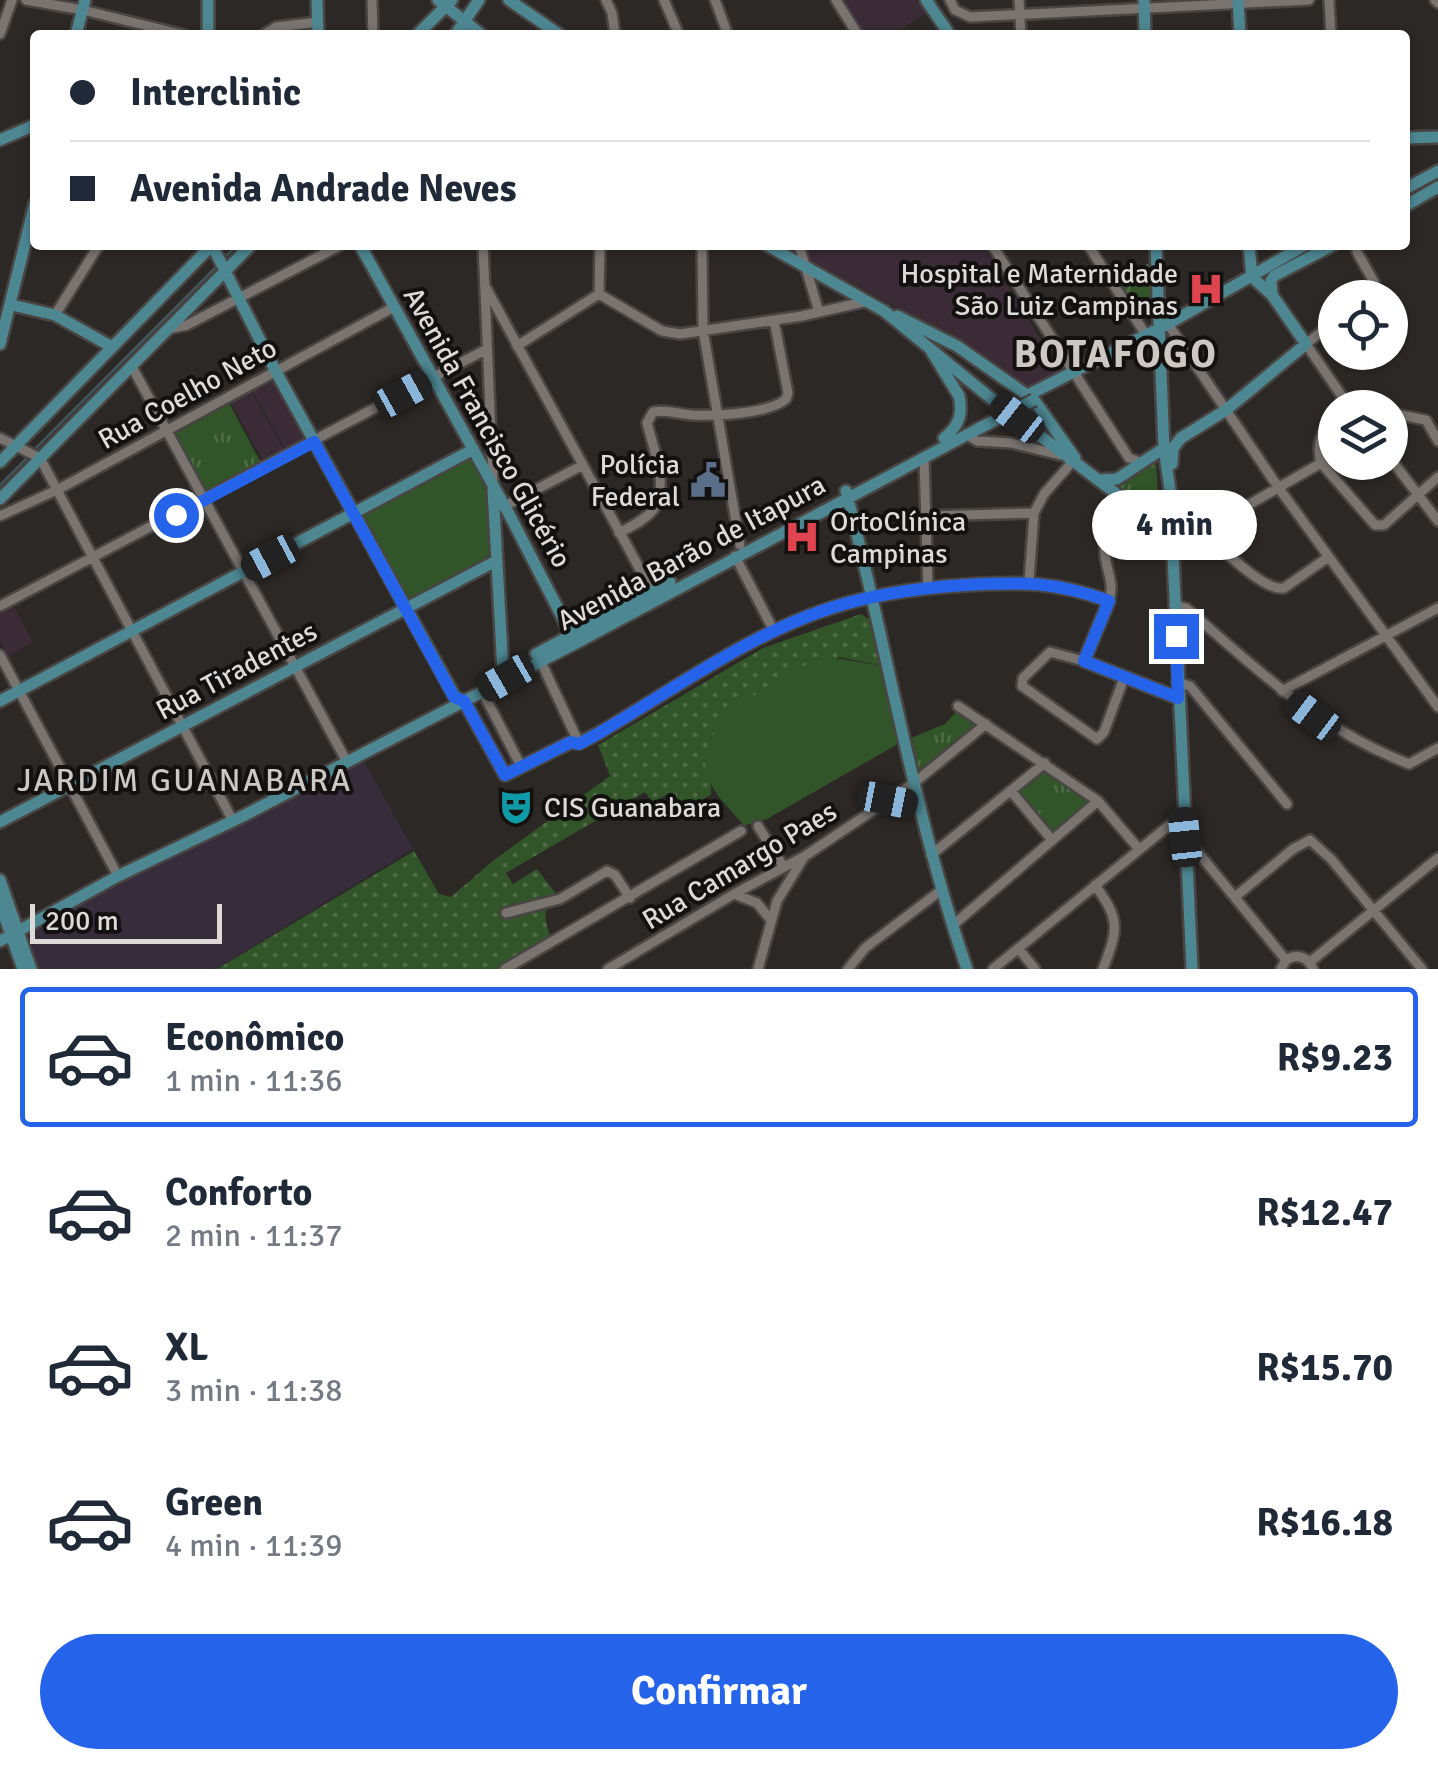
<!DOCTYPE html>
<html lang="pt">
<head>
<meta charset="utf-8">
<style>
  body { margin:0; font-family:Signika,sans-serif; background:#f2f2f3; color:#1f2937; height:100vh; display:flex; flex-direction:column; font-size:38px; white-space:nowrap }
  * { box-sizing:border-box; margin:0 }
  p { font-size:32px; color:#747a83 }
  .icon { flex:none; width:55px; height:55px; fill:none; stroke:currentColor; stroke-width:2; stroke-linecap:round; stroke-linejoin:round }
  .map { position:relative; height:969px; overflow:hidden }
  .details { display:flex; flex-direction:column; background:#fff; flex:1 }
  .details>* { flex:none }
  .guide { position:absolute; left:30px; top:30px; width:1380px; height:220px; border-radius:10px; box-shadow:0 2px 8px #0004; display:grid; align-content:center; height:220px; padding:0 40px; background:#fff }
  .buttons { position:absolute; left:1318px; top:280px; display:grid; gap:20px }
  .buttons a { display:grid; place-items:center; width:90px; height:90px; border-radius:50%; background:#fff; box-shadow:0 2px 8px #0004; font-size:50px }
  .scale { position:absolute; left:30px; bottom:25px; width:192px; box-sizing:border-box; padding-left:10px; border:5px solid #dddad8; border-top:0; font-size:28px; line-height:35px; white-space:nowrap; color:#dddad8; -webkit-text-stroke:8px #131110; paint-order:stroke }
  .end { position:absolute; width:45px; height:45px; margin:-22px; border:12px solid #2563eb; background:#fff; box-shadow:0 0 0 5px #fff }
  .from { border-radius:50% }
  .bubble { position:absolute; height:70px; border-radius:35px; background:#fff; box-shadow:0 2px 8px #0004; font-size:32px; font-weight:700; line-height:70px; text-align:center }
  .car { position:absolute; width:30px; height:60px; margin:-30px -15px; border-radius:12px; box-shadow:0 0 8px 2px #0007; background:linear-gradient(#222 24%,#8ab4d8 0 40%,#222 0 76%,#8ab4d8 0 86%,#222 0) }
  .guide b { display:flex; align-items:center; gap:35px; height:95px; font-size:38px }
  .guide b+b { border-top:2px solid #e0e1e3 }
  .guide i { width:25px; height:25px; background:#1f2937 }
  ul { padding:18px 0 0; list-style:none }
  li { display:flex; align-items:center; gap:30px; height:140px; margin:0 20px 15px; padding:0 20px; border:5px solid transparent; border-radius:10px }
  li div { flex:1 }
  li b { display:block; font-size:38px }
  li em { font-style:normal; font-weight:700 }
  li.active { border-color:#2563eb }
  li>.icon { width:90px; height:90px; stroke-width:1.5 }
  .action { display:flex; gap:20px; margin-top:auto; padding:20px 40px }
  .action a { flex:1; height:115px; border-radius:60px; background:#2563eb; color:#fff; font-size:40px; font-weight:700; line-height:115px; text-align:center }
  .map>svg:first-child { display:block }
</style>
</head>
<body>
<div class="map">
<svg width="1438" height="969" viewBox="0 0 1438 969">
  <defs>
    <pattern id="grass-dots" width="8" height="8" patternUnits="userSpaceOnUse" patternTransform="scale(2.5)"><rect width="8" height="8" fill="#325429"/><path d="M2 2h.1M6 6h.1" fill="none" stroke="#4f6c47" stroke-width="1.8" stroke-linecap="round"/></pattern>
    <pattern id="park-tufts" width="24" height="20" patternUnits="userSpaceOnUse" patternTransform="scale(2.5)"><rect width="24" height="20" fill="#325429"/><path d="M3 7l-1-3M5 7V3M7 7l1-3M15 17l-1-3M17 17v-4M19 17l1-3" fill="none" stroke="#4f6c47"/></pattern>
  </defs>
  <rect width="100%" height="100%" fill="#2c2825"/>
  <path fill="#362c3b" d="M362 758 413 849 216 969H36L24 934Z"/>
  <path fill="#3a2b37" d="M842 0H916L926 13 891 35H864Z
    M803 245H983L1061 373 1026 388 952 337 807 259Z
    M273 376 308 440 287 452 251 388Z
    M250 389 285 452 265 464 229 400Z
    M12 603 33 642 8 656 0 641V610Z"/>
  <path fill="url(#grass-dots)" d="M861 614 871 621 883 666 839 657 727 718 711 742V795L676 814 666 795 653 803 645 792 506 873 513 884 537 869 556 894C542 911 544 918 551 938L503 969H217L414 851 439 894 451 897 494 860 610 776 598 745 763 648Z"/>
  <path fill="url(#park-tufts)" d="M1151 262 1153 314 1139 320 1115 282Z
    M228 401 262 465 205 495 168 432Z
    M1156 460 1159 513 1154 517 1117 487V482Z
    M957 711 979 725 914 779 906 740 945 724Z
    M1046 769 1092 801 1054 833 1019 791Z"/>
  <path fill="#325429" d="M469 458 488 490 490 559 407 603 360 516Z
    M823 656 883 666 900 732 896 745 767 819 744 826C734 813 718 799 711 784 680 725 785 675 823 656Z"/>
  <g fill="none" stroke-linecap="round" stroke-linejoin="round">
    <path stroke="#42565c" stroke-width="2.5" d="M439 35 440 34
      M224 258 237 245
      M34 450 219 264
      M0 485 29 456"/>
    <defs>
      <path id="minor" d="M26 0 83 10 184 35
        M372 0 373 35
        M606 0 612 13 615 35
        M664 0 679 35
        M715 0 728 35
        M836 0 858 35
        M950 0 955 10 970 17 1309 0
        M1019 0 1021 35
        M1329 0 1331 35
        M1435 0 1438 3
        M0 34 12 0
        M263 35 276 27 318 22
        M483 245 493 480
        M702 245 703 330 740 545
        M799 245 819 312
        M992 245 1129 458 1142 463
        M1088 245 1146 335
        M1357 252 1374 282V288L1364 298
        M485 286 654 595
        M599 294 662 331 680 334 802 316 868 301
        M599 294 600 245
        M55 315 99 245
        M1335 321 1306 344 1350 408
        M1168 324 1278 487 1438 707
        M168 329 187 325 341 245
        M1161 345 1186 353
        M517 346 599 294
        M131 365 347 762
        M1390 413 1426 420 1438 441
        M1335 419C1321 431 1316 445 1321 463L1375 525H1384L1438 477
        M967 435 977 441 1011 443 1060 455
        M0 438 40 458 233 821
        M924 458 928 588
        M1390 458 1438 521
        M503 507 581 466
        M0 516 59 489 394 307
        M927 516 1034 513
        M1202 531C1219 545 1263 592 1284 588L1327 558
        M619 533C630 527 645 520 653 510 670 488 653 447 647 423L653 412C667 409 678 414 692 415 715 416 769 414 786 399L788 393 774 320
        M1172 549 1321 463
        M735 556 774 631
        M1029 581 1034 513 1044 494 1073 461
        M1109 601C1114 584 1109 578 1106 561 1100 537 1115 520 1128 502
        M1174 605 1186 608C1258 670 1318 729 1409 764L1438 748
        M0 606 487 349
        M0 655 118 876
        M540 660 579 743
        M1084 661 1050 652 1023 678 1022 686 1097 739 1104 732 1124 678
        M1177 682 1190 686 1287 804
        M482 691 521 766
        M1282 691 1438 608
        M958 706 1098 801 1139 849
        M1011 791 1052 840
        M758 826 783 866
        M1187 839 1286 960
        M931 855 1045 763
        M1095 885C1121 921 1118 929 1103 969
        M734 894 757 903 770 919
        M1235 897 1293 849 1310 840 1331 859 1422 969
        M506 913 560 899 607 871 615 875 630 898
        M952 926 1098 801
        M1018 948 1035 969
        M1310 962 1438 858
        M505 969 741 831
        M608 969 734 894 805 856 914 783 986 724
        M758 969 777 901 804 857
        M848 969 865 948 940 891
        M993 969 1183 814
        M1281 969 1286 960C1297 953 1308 957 1313 969"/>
      <path id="major" d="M208 0V35
        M317 0 318 35
        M438 0 482 35
        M509 0 560 35
        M926 0 950 35
        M1144 0 1145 35
        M1238 0 1240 35
        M76 35 85 0
        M417 35 452 0
        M455 35 479 0
        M1405 138 1438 137
        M0 140 35 125
        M1405 189 1438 171
        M1405 206 1438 187
        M212 245 275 370 455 697 464 701 505 775 571 742 579 743 599 733C671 691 742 639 822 611 867 595 918 588 965 585 1023 582 1053 581 1109 601L1084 661 1178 698
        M360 245 509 514 571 634
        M767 245 884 311 993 400 1172 536
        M1156 245 1164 448 1170 490 1192 969
        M1272 295 1271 281 1274 276 1333 245
        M12 305 55 315 112 347
        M897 316 957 346 1034 400 1075 458
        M0 344 35 203
        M932 352 959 396C963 414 959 426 944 438
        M1028 395 1168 324 1305 245
        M0 462 212 245
        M1172 464 1173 448 1181 438 1226 410 1306 344 1272 295 1252 277 1249 245
        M1098 480 1117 479 1164 448
        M493 490 503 672 506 678
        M846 491C888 650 913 813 967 969
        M0 499 251 245
        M536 654 670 582
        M0 701 472 450
        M888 800 920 807
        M0 822 496 561
        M0 880 31 969
        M0 904 23 969
        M0 941 118 876 243 816 576 643 976 430"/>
    </defs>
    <use href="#minor" stroke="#484543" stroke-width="14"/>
    <use href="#major" stroke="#484543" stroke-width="16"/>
    <use href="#minor" stroke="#797470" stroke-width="9"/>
    <use href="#major" stroke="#4d8792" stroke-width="11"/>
    <defs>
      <path id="major-bridge" d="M976 430 1034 400"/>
    </defs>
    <use href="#major-bridge" stroke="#484543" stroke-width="16" stroke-linecap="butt"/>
    <use href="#major-bridge" stroke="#4d8792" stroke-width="11"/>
  </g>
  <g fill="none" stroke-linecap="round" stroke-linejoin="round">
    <path stroke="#2563eb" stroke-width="12" d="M176 515 314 442 454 697 464 701 505 775 571 742 579 744 599 733C671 691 742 639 822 611 867 595 918 588 965 585 1023 582 1053 581 1109 601L1084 661 1178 698 1176 636"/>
  </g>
  <defs>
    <symbol id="hospital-bare" viewBox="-9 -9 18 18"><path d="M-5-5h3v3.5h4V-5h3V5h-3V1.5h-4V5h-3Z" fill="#e0444e" stroke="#131110" stroke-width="2.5" paint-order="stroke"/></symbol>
    <symbol id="civic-bare" viewBox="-9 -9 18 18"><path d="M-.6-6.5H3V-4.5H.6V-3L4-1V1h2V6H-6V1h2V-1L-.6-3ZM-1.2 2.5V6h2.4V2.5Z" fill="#5c6f8a" stroke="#131110" stroke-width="2.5" paint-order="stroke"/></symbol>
    <symbol id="theatre-bare" viewBox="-9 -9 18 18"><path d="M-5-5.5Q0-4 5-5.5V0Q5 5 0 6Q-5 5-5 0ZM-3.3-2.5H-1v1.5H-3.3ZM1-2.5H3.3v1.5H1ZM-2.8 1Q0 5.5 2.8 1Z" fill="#0f9aa8" stroke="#131110" stroke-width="2.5" paint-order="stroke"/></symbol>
  </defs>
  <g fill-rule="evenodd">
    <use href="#hospital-bare" x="1181" y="264" width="50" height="50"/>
    <use href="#civic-bare" x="683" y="455" width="50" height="50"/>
    <use href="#hospital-bare" x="777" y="512" width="50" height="50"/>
    <use href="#theatre-bare" x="491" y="782" width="50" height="50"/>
  </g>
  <g text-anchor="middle" stroke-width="8" stroke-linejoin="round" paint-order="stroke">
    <g font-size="28" fill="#dddad8" stroke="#131110" text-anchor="end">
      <text x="1178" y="283">Hospital e Maternidade<tspan x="1178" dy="32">São Luiz Campinas</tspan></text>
      <text x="680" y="474">Polícia<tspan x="680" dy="32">Federal</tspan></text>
      <text x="830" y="531" text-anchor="start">OrtoClínica<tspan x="830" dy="32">Campinas</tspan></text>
      <text x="544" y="817" text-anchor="start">CIS Guanabara</text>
    </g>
    <g font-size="28" fill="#dddad8" stroke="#131110">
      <text transform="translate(187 393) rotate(-29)" y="10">Rua Coelho Neto</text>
      <text transform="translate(488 427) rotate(61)" y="10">Avenida Francisco Glicério</text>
      <text transform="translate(691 552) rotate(-28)" y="10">Avenida Barão de Itapura</text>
      <text transform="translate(236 670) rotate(-28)" y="10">Rua Tiradentes</text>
      <text transform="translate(739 865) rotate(-31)" y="10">Rua Camargo Paes</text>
    </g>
    <g font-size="32" letter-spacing="2.5" fill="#cdc8c4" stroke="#131110">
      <text x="185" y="791">JARDIM GUANABARA</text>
    </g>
    <g font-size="38" font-weight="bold" letter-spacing="2.5" fill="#cdc8c4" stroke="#131110">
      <text x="1116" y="367">BOTAFOGO</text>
    </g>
  </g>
</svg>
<div class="buttons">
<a><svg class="icon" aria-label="locate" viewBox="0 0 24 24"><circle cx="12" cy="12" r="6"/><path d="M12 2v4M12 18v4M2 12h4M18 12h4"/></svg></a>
<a><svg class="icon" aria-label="layers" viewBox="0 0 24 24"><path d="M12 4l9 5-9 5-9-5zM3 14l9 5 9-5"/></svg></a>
</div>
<div class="scale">200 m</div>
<i class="end from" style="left:176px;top:515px"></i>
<i class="end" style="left:1176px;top:636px"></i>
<div class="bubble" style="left:1092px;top:490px;width:165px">4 min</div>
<i class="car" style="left:403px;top:394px;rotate:61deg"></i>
<i class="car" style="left:1017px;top:418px;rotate:308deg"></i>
<i class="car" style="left:270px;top:558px;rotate:242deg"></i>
<i class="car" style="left:506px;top:678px;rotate:240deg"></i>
<i class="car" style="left:1313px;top:716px;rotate:307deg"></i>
<i class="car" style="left:888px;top:800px;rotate:101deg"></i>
<i class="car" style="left:1185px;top:837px;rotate:354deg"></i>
<div class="guide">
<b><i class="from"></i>Interclinic</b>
<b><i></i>Avenida Andrade Neves</b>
</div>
</div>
<section class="details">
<ul>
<li class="active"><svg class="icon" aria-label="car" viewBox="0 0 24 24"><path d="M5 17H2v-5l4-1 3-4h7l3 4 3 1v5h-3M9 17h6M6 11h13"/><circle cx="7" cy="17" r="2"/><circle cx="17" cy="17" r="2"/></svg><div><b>Econômico</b><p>1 min · 11:36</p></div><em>R$9.23</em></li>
<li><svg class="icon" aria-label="car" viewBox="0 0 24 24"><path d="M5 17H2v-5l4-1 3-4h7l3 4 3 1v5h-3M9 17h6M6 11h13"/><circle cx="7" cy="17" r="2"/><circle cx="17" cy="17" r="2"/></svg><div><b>Conforto</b><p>2 min · 11:37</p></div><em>R$12.47</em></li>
<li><svg class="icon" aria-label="car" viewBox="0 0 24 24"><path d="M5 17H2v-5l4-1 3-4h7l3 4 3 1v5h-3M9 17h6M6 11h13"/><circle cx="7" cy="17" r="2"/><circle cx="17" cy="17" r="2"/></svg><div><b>XL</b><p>3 min · 11:38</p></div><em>R$15.70</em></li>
<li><svg class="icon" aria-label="car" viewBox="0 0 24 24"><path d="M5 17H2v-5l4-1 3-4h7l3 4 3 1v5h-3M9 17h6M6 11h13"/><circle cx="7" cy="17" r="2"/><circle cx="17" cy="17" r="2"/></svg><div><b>Green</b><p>4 min · 11:39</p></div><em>R$16.18</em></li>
</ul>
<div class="action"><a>Confirmar</a></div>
</section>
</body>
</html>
